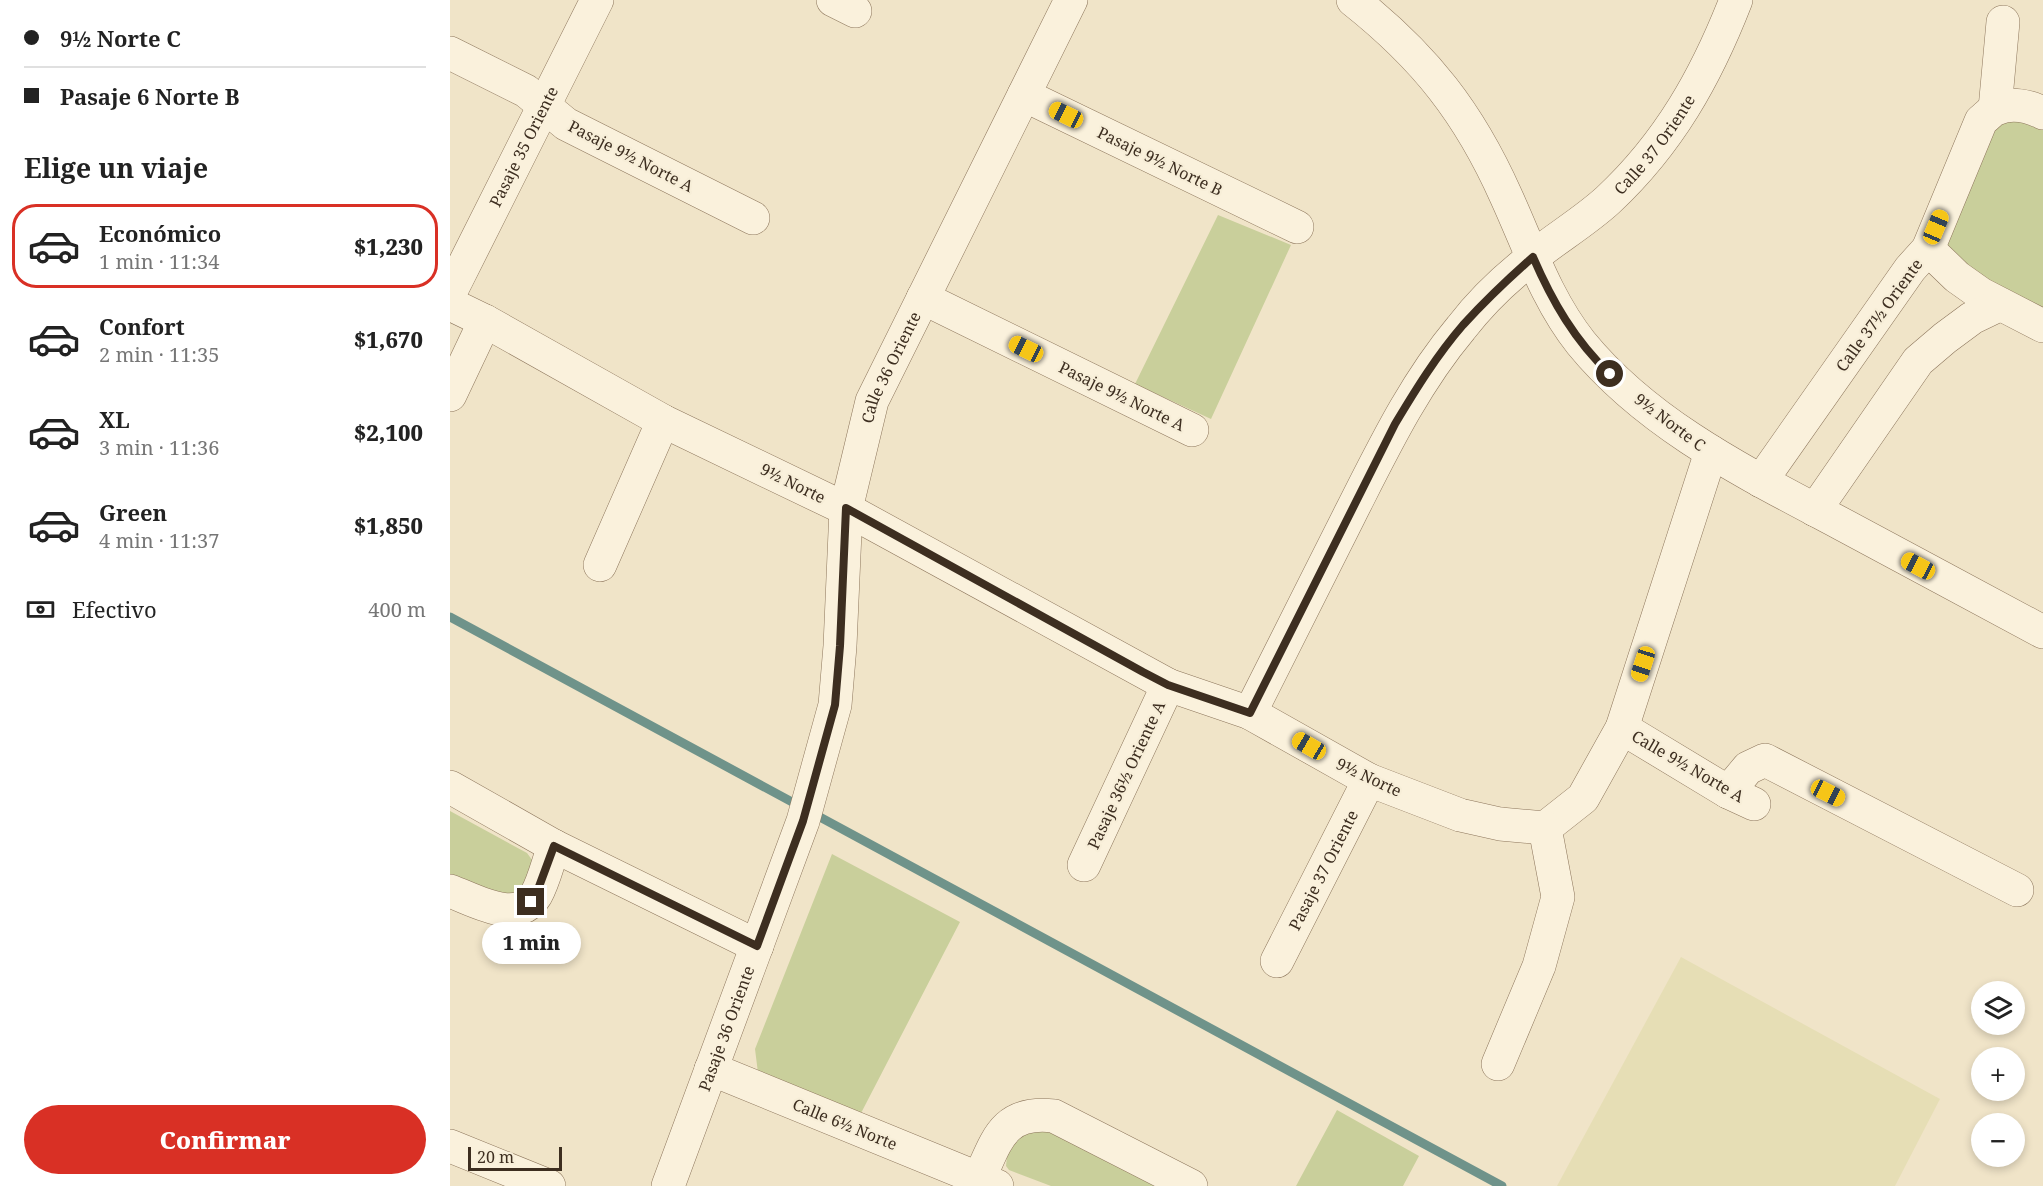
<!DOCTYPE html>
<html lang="es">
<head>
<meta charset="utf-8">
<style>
  body { margin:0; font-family:"Noto Serif",serif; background:#f6f6f6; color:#222; height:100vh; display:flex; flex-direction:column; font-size:22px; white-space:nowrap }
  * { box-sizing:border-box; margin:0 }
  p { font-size:20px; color:#767676 }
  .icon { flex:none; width:33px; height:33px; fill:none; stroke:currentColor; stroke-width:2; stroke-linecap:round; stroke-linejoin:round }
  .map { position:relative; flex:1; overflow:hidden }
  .details { display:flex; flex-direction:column; background:#fff; width:450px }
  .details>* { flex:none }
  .top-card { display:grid; align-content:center; height:132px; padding:0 24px; background:#fff }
  .buttons { position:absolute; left:1521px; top:981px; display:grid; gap:12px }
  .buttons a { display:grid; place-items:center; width:54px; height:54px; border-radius:50%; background:#fff; box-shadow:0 3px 9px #0003; font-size:30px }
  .scale { position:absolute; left:18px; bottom:15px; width:94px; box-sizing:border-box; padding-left:6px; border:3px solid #3d2e20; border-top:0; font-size:16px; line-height:21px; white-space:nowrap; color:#3d2e20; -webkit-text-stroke:4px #f7eed8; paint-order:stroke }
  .end { position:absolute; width:27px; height:27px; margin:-14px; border:8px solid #3d2e20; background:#fff; box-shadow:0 0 0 3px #fff }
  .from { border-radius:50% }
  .bubble { position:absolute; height:42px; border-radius:21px; background:#fff; box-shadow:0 3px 9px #0003; font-size:20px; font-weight:800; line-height:42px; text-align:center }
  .car { position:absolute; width:18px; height:36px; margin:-18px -9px; border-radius:8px; box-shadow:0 0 4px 2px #0007; background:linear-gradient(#f5c518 24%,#345 0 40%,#f5c518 0 76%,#345 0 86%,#f5c518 0) }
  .top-card b { display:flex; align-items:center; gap:21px; height:57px; font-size:22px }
  .top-card b+b { border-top:2px solid #e0e0e0 }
  .top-card i { width:15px; height:15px; background:#222 }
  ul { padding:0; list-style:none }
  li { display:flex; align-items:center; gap:18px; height:84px; margin:0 12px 9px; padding:0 12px; border:3px solid transparent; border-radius:24px }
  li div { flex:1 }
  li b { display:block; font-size:22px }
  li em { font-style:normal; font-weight:800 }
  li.on { border-color:#d93025 }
  li>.icon { width:54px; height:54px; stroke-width:1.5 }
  h2 { padding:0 24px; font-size:27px; line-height:72px }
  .pay { display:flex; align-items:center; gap:15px; height:66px; padding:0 24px; font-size:22px }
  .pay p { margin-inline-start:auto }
  .button { display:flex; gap:12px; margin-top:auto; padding:12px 24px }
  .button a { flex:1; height:69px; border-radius:36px; background:#d93025; color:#fff; font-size:24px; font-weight:800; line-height:69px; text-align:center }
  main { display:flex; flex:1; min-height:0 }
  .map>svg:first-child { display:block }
</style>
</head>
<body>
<main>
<section class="details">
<div class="top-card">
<b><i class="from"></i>9½ Norte C</b>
<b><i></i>Pasaje 6 Norte B</b>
</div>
<h2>Elige un viaje</h2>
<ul>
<li class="on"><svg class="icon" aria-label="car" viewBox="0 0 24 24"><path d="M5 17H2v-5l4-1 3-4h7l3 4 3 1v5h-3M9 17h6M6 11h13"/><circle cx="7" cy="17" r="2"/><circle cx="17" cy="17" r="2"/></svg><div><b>Económico</b><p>1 min · 11:34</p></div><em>$1,230</em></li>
<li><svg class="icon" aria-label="car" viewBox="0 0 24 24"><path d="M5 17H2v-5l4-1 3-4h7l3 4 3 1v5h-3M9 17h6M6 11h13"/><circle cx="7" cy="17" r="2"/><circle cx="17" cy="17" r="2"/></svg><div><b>Confort</b><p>2 min · 11:35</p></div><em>$1,670</em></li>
<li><svg class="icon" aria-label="car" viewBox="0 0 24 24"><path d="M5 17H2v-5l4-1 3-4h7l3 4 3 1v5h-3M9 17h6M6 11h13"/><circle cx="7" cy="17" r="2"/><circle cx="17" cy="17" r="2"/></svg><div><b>XL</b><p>3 min · 11:36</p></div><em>$2,100</em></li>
<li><svg class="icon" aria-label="car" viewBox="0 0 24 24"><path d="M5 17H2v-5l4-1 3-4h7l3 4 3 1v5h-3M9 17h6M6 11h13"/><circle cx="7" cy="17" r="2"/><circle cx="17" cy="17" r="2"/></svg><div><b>Green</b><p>4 min · 11:37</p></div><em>$1,850</em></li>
</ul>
<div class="pay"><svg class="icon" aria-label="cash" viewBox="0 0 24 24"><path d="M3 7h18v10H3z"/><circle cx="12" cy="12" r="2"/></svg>Efectivo<p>400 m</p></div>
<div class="button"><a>Confirmar</a></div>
</section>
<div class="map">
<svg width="1593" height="1186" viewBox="0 0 1593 1186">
  <rect width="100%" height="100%" fill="#f0e4c8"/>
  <path fill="#e6deb5" d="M1231 957 1490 1099 1445 1186H1107Z"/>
  <path fill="#c9cf9b" d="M1593 113V326L1478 249 1531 121Z
    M768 215 841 245 761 419 685 384Z
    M0 811 77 853 85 864 71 894 54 896 0 876Z
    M382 854 510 922 409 1117 308 1073 305 1049Z
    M887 1110 969 1156 953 1186H846Z
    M592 1125 710 1186H601L559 1170 556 1166 557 1156 569 1135Z"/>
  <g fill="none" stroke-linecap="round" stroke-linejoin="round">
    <path stroke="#6f938a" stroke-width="9" d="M0 617 1052 1186"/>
    <defs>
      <g id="minor">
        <path d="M383 0 405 11"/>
        <path d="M903 0C975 57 1019 113 1056 196 1079 246 1096 299 1131 343 1198 425 1296 473 1388 522 1456 559 1525 595 1593 632"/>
        <path d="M0 53 76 91 116 124 303 218"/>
        <path d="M574 95 847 227"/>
        <path d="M1545 109 1553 22"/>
        <path d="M1478 249 1507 277 1531 294 1593 326"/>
        <path id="s1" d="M0 293 147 0"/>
        <path d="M473 298 742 430"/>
        <path d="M0 304 35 321 213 421 396 509 718 685 800 713 919 780 1010 815 1050 824 1095 828 1133 798 1172 728 1261 452"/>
        <path d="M0 395 35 321"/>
        <path d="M1311 481 1460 269 1478 249 1531 121C1536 117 1541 111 1546 109 1561 102 1579 106 1593 113"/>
        <path d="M1365 510 1468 361 1495 338 1522 318 1549 305"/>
        <path d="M150 565 213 421"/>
        <path id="s2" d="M800 713C833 647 867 580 900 514 933 449 964 384 1011 328 1031 302 1056 278 1082 258 1106 238 1134 222 1158 200 1219 143 1256 77 1286 0"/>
        <path d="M1172 728 1278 792 1304 804"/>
        <path d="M0 787 104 846 307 946"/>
        <path d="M1278 792 1298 768 1315 760 1567 890"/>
        <path d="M634 865 718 685"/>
        <path d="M0 891C25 900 67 926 86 895 94 881 98 862 104 846"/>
        <path id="s3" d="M827 961 919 780"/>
        <path d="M1048 1064 1089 966 1108 897 1095 828"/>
        <path d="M261 1069 547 1186"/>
        <path d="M0 1146 99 1186"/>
        <path d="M529 1179C547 1140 553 1110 604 1116L741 1186"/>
        <path id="s4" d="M218 1186 353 821 385 705 390 646 396 509 422 401 621 0"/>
      </g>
    </defs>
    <use href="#minor" stroke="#8d765c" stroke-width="34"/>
    <use href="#minor" stroke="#faf1dc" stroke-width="33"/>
  </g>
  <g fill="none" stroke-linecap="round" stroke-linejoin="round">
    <path stroke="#3d2e20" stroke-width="8" d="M81 902 87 892 104 846 307 946 353 821 385 705 390 646 396 508 693 672 718 685 800 713 945 424C966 389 987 355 1013 325 1035 301 1058 279 1083 257 1102 301 1125 341 1160 374"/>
  </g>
  <g text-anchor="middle" stroke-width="4.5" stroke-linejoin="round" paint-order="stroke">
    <g font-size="16" fill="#3d2e20" stroke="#f7eed8">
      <text dy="6" stroke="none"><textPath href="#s2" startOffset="708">Calle 37 Oriente</textPath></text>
      <text dy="6" stroke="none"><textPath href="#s1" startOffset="164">Pasaje 35 Oriente</textPath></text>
      <text transform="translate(181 156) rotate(27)" y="6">Pasaje 9½ Norte A</text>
      <text transform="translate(710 161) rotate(26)" y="6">Pasaje 9½ Norte B</text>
      <text transform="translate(1429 315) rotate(-54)" y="6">Calle 37½ Oriente</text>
      <text dy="6" stroke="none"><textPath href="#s4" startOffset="855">Calle 36 Oriente</textPath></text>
      <text transform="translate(672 396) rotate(26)" y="6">Pasaje 9½ Norte A</text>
      <text transform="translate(1220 422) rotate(37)" y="6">9½ Norte C</text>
      <text transform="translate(343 483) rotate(26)" y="6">9½ Norte</text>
      <text transform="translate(1238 766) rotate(30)" y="6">Calle 9½ Norte A</text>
      <text transform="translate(676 775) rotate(-65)" y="6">Pasaje 36½ Oriente A</text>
      <text transform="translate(919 777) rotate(25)" y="6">9½ Norte</text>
      <text dy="6" stroke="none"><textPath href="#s3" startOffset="102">Pasaje 37 Oriente</textPath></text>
      <text dy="6" stroke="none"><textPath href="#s4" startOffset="168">Pasaje 36 Oriente</textPath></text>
      <text transform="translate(395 1124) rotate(22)" y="6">Calle 6½ Norte</text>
    </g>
  </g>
</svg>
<div class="buttons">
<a><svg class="icon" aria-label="layers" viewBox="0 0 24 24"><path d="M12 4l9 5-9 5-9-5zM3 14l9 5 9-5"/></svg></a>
<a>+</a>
<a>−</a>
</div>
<div class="scale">20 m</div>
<i class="end from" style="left:1160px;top:374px"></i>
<i class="end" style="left:81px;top:902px"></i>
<div class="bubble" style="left:32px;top:922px;width:99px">1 min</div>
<i class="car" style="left:616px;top:115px;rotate:296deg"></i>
<i class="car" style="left:1486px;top:227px;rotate:23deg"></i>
<i class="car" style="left:576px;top:349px;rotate:296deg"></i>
<i class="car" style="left:1468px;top:566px;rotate:298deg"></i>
<i class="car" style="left:1193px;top:664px;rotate:198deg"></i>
<i class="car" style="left:859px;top:746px;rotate:300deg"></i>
<i class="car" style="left:1378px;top:793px;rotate:117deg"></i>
</div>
</main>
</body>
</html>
